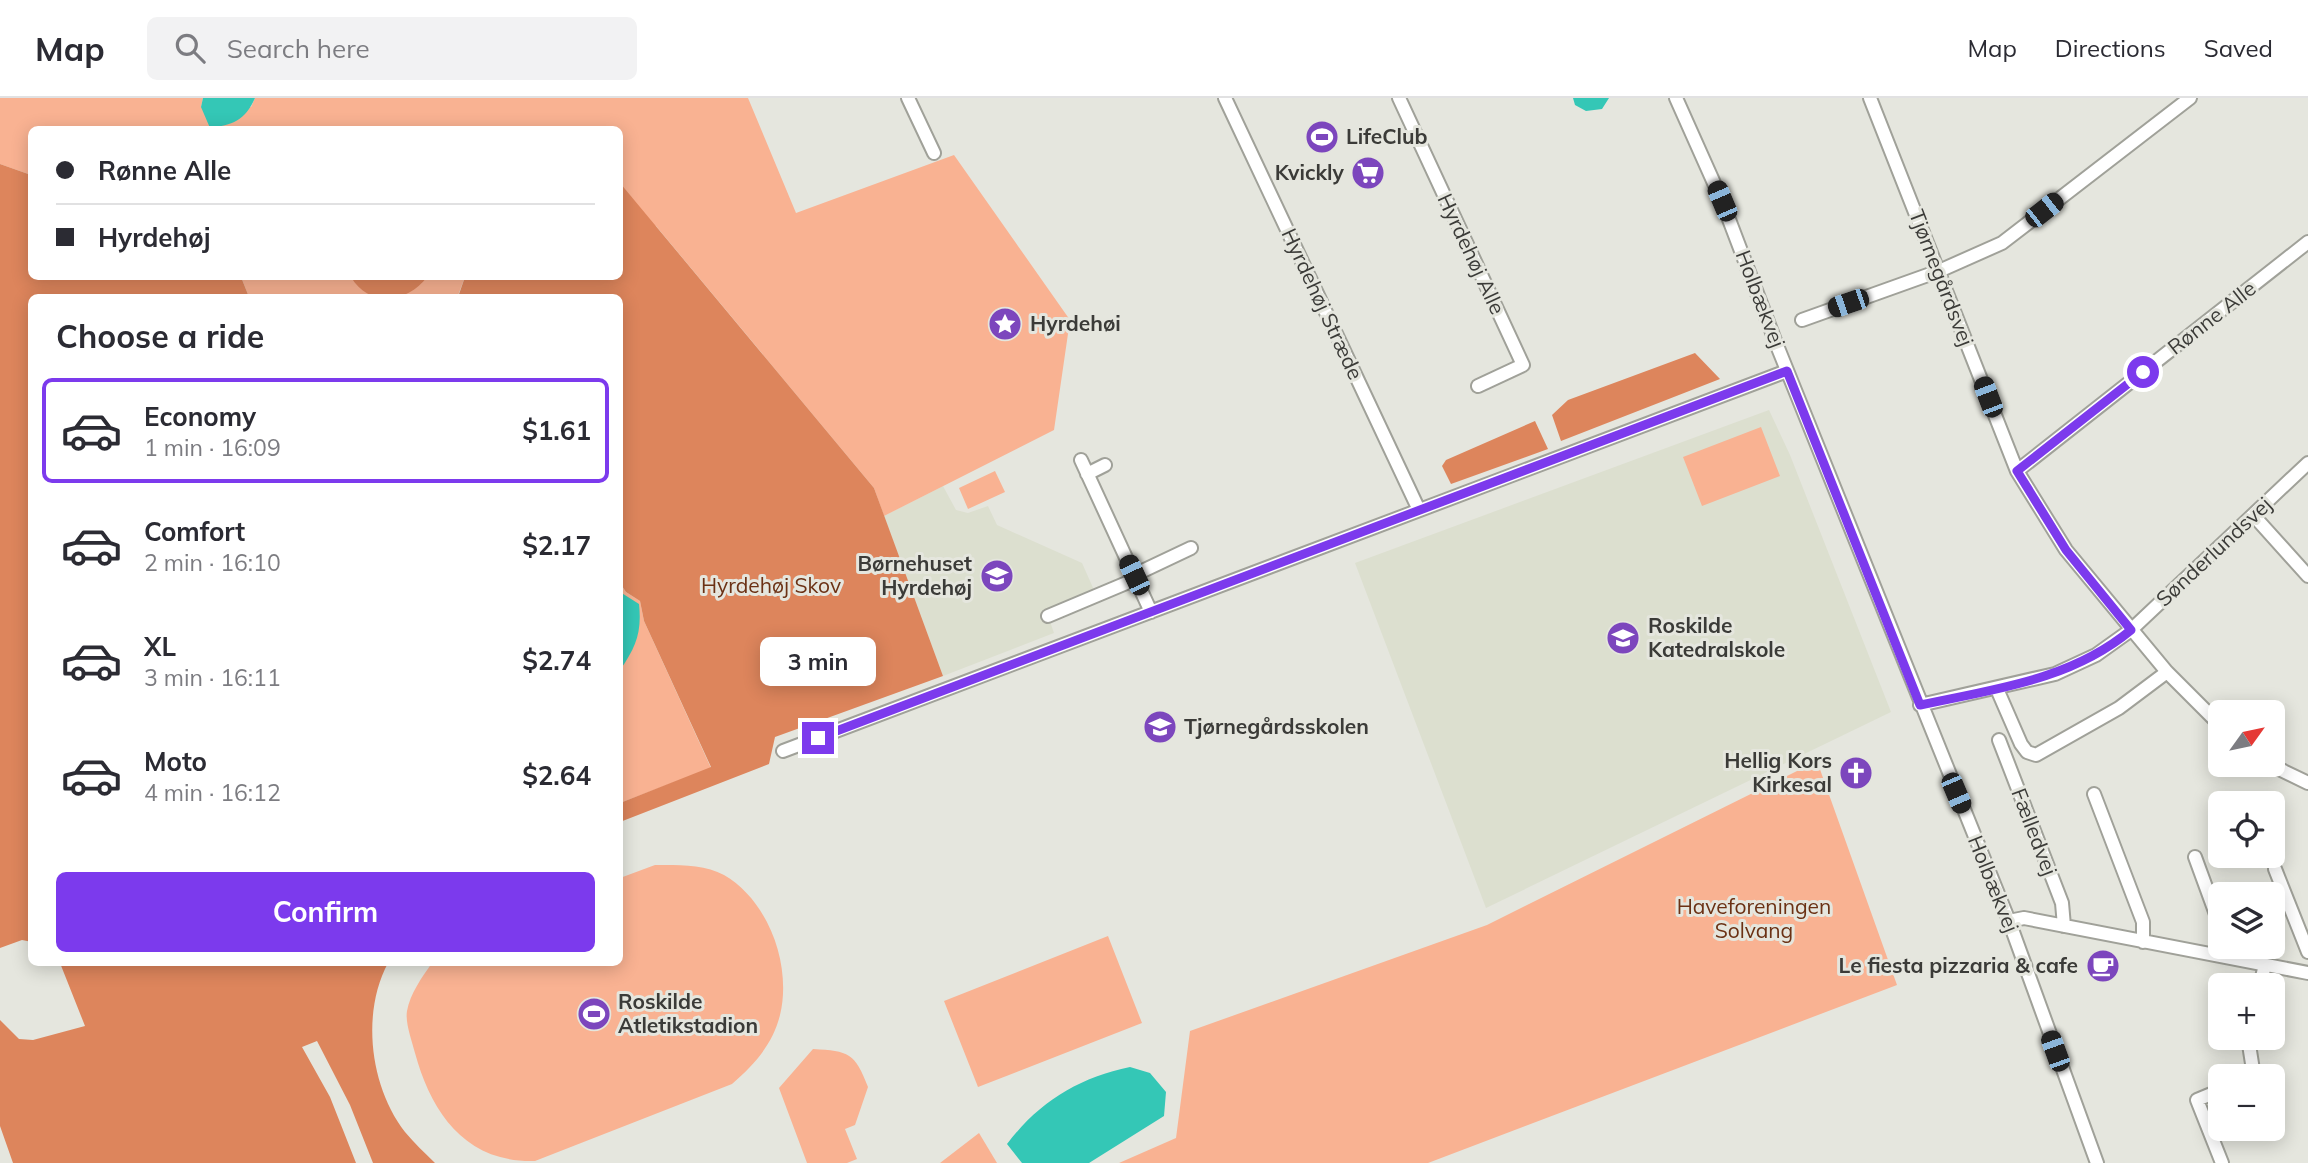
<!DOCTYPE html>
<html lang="en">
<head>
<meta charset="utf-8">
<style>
  body { margin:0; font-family:Mulish,sans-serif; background:#f2f2f3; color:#2b2b33; height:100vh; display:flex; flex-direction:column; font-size:26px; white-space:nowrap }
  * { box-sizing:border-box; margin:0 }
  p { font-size:23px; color:#7c7c81 }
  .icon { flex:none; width:38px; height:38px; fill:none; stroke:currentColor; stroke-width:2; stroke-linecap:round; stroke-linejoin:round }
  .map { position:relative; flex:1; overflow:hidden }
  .drawer { position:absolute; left:28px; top:196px; width:595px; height:672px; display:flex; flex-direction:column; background:#fff; border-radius:10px; box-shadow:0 4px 18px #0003 }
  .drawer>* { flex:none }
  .top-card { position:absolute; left:28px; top:28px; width:595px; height:154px; border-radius:10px; box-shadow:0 4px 18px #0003; display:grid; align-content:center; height:154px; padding:0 28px; background:#fff }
  .needle { width:46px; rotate:57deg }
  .tools { position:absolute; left:2208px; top:602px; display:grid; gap:14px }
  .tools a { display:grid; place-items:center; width:77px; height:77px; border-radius:10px; background:#fff; box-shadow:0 4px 18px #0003; font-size:35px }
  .end { position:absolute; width:32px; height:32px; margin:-16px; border:9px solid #7c3aed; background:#fff; box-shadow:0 0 0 4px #fff }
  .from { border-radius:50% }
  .bubble { position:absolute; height:49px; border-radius:10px; background:#fff; box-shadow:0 4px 18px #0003; font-size:23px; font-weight:700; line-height:49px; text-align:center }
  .car { position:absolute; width:21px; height:42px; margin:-21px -10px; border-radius:9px; box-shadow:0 0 5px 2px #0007; background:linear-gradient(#222 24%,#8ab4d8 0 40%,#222 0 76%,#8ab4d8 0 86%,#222 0) }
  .top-card b { display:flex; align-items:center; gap:24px; height:66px; font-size:26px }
  .top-card b+b { border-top:2px solid #e1e1e2 }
  .top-card i { width:18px; height:18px; background:#2b2b33 }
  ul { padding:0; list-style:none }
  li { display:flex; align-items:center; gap:21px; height:105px; margin:0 14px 10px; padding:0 14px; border:4px solid transparent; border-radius:10px }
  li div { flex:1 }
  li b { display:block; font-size:26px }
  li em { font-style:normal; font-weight:700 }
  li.selected { border-color:#7c3aed }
  li>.icon { width:63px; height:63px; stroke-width:1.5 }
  h2 { padding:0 28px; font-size:32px; line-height:84px }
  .cta { display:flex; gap:14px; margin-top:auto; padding:14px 28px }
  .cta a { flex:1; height:80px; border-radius:10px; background:#7c3aed; color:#fff; font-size:28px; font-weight:700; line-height:80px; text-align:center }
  header { display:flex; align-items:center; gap:42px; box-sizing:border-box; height:98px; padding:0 35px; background:#fff; border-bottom:2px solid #e1e1e2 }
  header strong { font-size:33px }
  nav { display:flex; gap:38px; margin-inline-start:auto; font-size:24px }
  .search { width:490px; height:63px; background:#f2f2f3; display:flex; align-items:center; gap:18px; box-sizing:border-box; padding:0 24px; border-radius:10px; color:#7c7c81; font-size:26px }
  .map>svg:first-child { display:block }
</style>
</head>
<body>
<header>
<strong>Map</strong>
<div class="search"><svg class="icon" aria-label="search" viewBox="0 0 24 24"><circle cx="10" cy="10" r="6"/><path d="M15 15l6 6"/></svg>Search here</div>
<nav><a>Map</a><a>Directions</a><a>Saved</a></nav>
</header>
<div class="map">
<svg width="2308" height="1065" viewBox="0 0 2308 1065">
  <rect width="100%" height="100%" fill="#e5e6de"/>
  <path fill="#dcdfcf" d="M1769 312 1790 357 1891 614 1486 810 1355 465Z
    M943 388 956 412 968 415 988 408 997 427 1082 465 1094 492 1046 512 1054 535 943 578 884 418Z"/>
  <path fill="#f9b292" d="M0 0H203L201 9H251L255 0H748L796 115 954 57 1070 222 1054 332 884 418 874 390 656 128 620 122V32H32L31 77 0 66Z
    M241 179H465L457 200 249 199Z
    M1761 329 1780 378 1702 408 1683 359Z
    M995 373 1005 394 968 411 959 390Z
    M620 485 626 494 640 503 644 523 711 670 620 705Z
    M1817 663 1897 887 1428 1065H1119L1176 1040 1190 933 1487 827Z
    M655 767C677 767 704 766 724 777 769 803 792 868 780 917 773 946 754 967 732 986L535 1063C465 1065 431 1014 415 955 412 943 405 925 407 913 410 896 422 879 432 865L620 864V780Z
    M1108 838 1142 925 978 989 944 903Z
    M813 951C849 953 855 955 868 989L855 1027 845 1031 857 1061 847 1065H807L779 990Z
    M979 1035 997 1065H940Z"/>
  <path fill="#dd855c" d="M0 66 31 77 32 178 241 179 249 199 32 200V844L22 842 0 850Z
    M620 85 874 390 943 578 775 639 769 666 620 724V705L711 669 644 523 640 503 626 494 620 485V200L458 199 465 179 620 178Z
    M351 179H427C408 205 369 210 351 179Z
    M1695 255 1720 281 1561 343 1552 317 1568 302Z
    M1535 323 1548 351 1451 386 1442 368 1446 362Z
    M60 865H388C361 915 370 989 405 1034 414 1045 425 1055 435 1065H373L350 1007 317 943 302 949 330 999 356 1065H13L0 1028V922L19 941 33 942 85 928Z"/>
  <path fill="#34c7b6" d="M203 0H255C245 23 232 27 210 30L201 9Z
    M1573 0H1609L1602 11 1586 13 1575 7Z
    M620 494 639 506C642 534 636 549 620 572Z
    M1130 969 1150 975 1166 994 1164 1018 1089 1065H1022L1007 1046C1039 1004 1078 980 1130 969Z"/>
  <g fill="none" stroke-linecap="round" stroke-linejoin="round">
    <defs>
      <path id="minor" d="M908 0 934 55
        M1225 0 1419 412
        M1399 0 1523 267 1478 288
        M1676 0 1722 103 1776 245 2009 823 2097 1065
        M1870 0 2017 373 2066 452 2167 574 2221 628
        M1802 222 1939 173 2002 145 2190 0
        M1081 362 1151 514
        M2017 373 2308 144
        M1087 376 1105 367
        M2254 418 2308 478
        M1134 477 1191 450
        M1048 518 1136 481
        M1997 591 2021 646 2027 654 2036 657 2119 610 2167 574
        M1920 607 2055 576 2096 557 2131 532 2308 365
        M1999 642 2062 805 2064 828
        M783 653 1787 273
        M2271 667 2308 685
        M2094 696 2143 824V844
        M2195 759 2221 830
        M2275 771 2308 854
        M2009 823 2024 820 2308 875
        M2260 887 2265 867
        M2248 940 2253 972 2249 978
        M2221 992 2197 1002 2222 1065"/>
    </defs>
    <use href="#minor" stroke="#a0a199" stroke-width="16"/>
    <use href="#minor" stroke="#fff" stroke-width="12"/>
  </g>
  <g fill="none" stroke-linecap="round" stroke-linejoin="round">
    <path stroke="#7c3aed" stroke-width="9" d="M818 640 1787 273 1920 607C1995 591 2071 582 2131 532L2066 452 2017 373 2143 274"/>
  </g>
  <defs>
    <symbol id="stadium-disc" viewBox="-11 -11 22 22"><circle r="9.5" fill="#7c46bd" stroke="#e5e6de"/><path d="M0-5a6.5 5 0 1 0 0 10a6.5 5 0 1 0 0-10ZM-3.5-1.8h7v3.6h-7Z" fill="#fff"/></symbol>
    <symbol id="supermarket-disc" viewBox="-11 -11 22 22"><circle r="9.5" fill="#7c46bd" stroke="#e5e6de"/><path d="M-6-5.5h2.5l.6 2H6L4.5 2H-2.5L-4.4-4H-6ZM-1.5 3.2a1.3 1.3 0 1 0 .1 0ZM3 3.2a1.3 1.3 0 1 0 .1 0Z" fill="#fff"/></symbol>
    <symbol id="sight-disc" viewBox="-11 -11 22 22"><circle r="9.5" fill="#7c46bd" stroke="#e5e6de"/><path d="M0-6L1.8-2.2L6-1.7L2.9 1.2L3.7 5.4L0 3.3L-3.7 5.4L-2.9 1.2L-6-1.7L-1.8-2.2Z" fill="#fff"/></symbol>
    <symbol id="school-disc" viewBox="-11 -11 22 22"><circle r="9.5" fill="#7c46bd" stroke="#e5e6de"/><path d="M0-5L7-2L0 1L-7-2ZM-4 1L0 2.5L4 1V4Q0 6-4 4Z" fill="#fff"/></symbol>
    <symbol id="university-disc" viewBox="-11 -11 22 22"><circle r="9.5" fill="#7c46bd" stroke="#e5e6de"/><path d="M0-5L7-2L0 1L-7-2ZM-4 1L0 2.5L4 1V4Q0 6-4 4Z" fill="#fff"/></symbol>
    <symbol id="church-disc" viewBox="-11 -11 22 22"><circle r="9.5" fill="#7c46bd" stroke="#e5e6de"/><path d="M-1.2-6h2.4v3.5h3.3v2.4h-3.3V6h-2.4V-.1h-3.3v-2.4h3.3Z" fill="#fff"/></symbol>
    <symbol id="cafe-disc" viewBox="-11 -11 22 22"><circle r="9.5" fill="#7c46bd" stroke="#e5e6de"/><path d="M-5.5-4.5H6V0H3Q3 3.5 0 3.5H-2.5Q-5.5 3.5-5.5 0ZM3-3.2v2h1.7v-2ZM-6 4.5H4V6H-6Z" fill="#fff"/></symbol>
  </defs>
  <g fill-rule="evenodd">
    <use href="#stadium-disc" x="1303" y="20" width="38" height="38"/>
    <use href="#supermarket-disc" x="1349" y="56" width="38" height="38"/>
    <use href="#sight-disc" x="986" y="207" width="38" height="38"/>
    <use href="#school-disc" x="978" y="459" width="38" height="38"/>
    <use href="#university-disc" x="1604" y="521" width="38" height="38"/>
    <use href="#school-disc" x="1141" y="610" width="38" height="38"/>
    <use href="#church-disc" x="1837" y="656" width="38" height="38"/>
    <use href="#cafe-disc" x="2084" y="849" width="38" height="38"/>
    <use href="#stadium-disc" x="575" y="897" width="38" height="38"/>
  </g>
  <g text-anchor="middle" stroke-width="6" stroke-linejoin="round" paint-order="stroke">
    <g font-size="21" font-weight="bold" fill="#3b3b38" stroke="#e5e6de" text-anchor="start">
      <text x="1346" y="46">LifeClub</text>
      <text x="1344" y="82" text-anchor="end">Kvickly</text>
      <text x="1030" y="233">Hyrdehøi</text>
      <text x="972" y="473" text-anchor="end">Børnehuset<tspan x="972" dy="24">Hyrdehøj</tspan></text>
      <text x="1648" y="535">Roskilde<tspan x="1648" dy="24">Katedralskole</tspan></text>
      <text x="1184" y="636">Tjørnegårdsskolen</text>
      <text x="1832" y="670" text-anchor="end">Hellig Kors<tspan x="1832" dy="24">Kirkesal</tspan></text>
      <text x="2078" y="875" text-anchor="end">Le fiesta pizzaria &amp; cafe</text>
      <text x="618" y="911">Roskilde<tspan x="618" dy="24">Atletikstadion</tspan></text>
    </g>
    <g font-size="21" fill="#3b3b38" stroke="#e5e6de">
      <text transform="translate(1471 156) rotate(65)" y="7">Hyrdehøj Alle</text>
      <text transform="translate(1941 180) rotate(69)" y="7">Tjørnegårdsvej</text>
      <text transform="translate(1760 201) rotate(69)" y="7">Holbækvej</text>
      <text transform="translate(1322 206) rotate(65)" y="7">Hyrdehøj Stræde</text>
      <text transform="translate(2212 220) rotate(-38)" y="7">Rønne Alle</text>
      <text transform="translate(2214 454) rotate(-43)" y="7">Sønderlundsvej</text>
      <text transform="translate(2034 734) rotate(69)" y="7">Fælledvej</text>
      <text transform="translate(1993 786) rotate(68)" y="7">Holbækvej</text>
    </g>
    <g font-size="21" fill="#6b3114" stroke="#e5e6de">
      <text x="771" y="495">Hyrdehøj Skov</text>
      <text x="1754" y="816">Haveforeningen<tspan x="1754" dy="24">Solvang</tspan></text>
    </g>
  </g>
</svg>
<div class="tools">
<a><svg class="needle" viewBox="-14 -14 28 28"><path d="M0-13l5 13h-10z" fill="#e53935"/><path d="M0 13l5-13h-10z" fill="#7c7c81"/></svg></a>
<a><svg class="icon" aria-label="locate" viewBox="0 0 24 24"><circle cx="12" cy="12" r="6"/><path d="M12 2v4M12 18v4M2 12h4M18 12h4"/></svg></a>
<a><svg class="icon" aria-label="layers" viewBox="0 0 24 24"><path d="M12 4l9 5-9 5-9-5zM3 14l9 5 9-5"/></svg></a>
<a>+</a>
<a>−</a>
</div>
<i class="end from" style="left:2143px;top:274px"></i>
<i class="end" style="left:818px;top:640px"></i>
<div class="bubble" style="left:760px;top:539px;width:116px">3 min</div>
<i class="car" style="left:1722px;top:103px;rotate:337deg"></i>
<i class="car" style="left:2044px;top:112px;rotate:52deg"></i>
<i class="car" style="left:1848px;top:205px;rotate:251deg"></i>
<i class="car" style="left:1988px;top:299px;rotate:339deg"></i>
<i class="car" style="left:1134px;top:477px;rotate:335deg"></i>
<i class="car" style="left:1956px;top:695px;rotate:157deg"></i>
<i class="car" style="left:2055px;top:953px;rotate:340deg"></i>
<div class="top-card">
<b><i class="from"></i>Rønne Alle</b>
<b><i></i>Hyrdehøj</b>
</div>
<section class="drawer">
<h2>Choose a ride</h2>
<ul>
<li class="selected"><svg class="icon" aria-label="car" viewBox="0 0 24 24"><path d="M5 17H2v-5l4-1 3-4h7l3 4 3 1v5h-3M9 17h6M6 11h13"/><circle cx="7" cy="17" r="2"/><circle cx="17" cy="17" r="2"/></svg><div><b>Economy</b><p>1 min · 16:09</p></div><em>$1.61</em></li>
<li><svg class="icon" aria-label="car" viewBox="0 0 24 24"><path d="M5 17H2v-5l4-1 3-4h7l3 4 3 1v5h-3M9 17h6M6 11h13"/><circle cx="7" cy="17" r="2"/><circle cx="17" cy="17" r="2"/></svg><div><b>Comfort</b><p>2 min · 16:10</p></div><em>$2.17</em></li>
<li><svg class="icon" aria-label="car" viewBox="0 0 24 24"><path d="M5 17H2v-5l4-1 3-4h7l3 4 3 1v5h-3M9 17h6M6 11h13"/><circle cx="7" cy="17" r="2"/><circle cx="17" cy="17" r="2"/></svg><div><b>XL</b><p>3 min · 16:11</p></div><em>$2.74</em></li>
<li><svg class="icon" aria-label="car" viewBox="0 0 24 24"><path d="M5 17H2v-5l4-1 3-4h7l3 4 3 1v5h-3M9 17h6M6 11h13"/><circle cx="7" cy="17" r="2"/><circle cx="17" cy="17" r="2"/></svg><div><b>Moto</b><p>4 min · 16:12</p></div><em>$2.64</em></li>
</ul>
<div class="cta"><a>Confirm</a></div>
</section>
</div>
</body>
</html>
